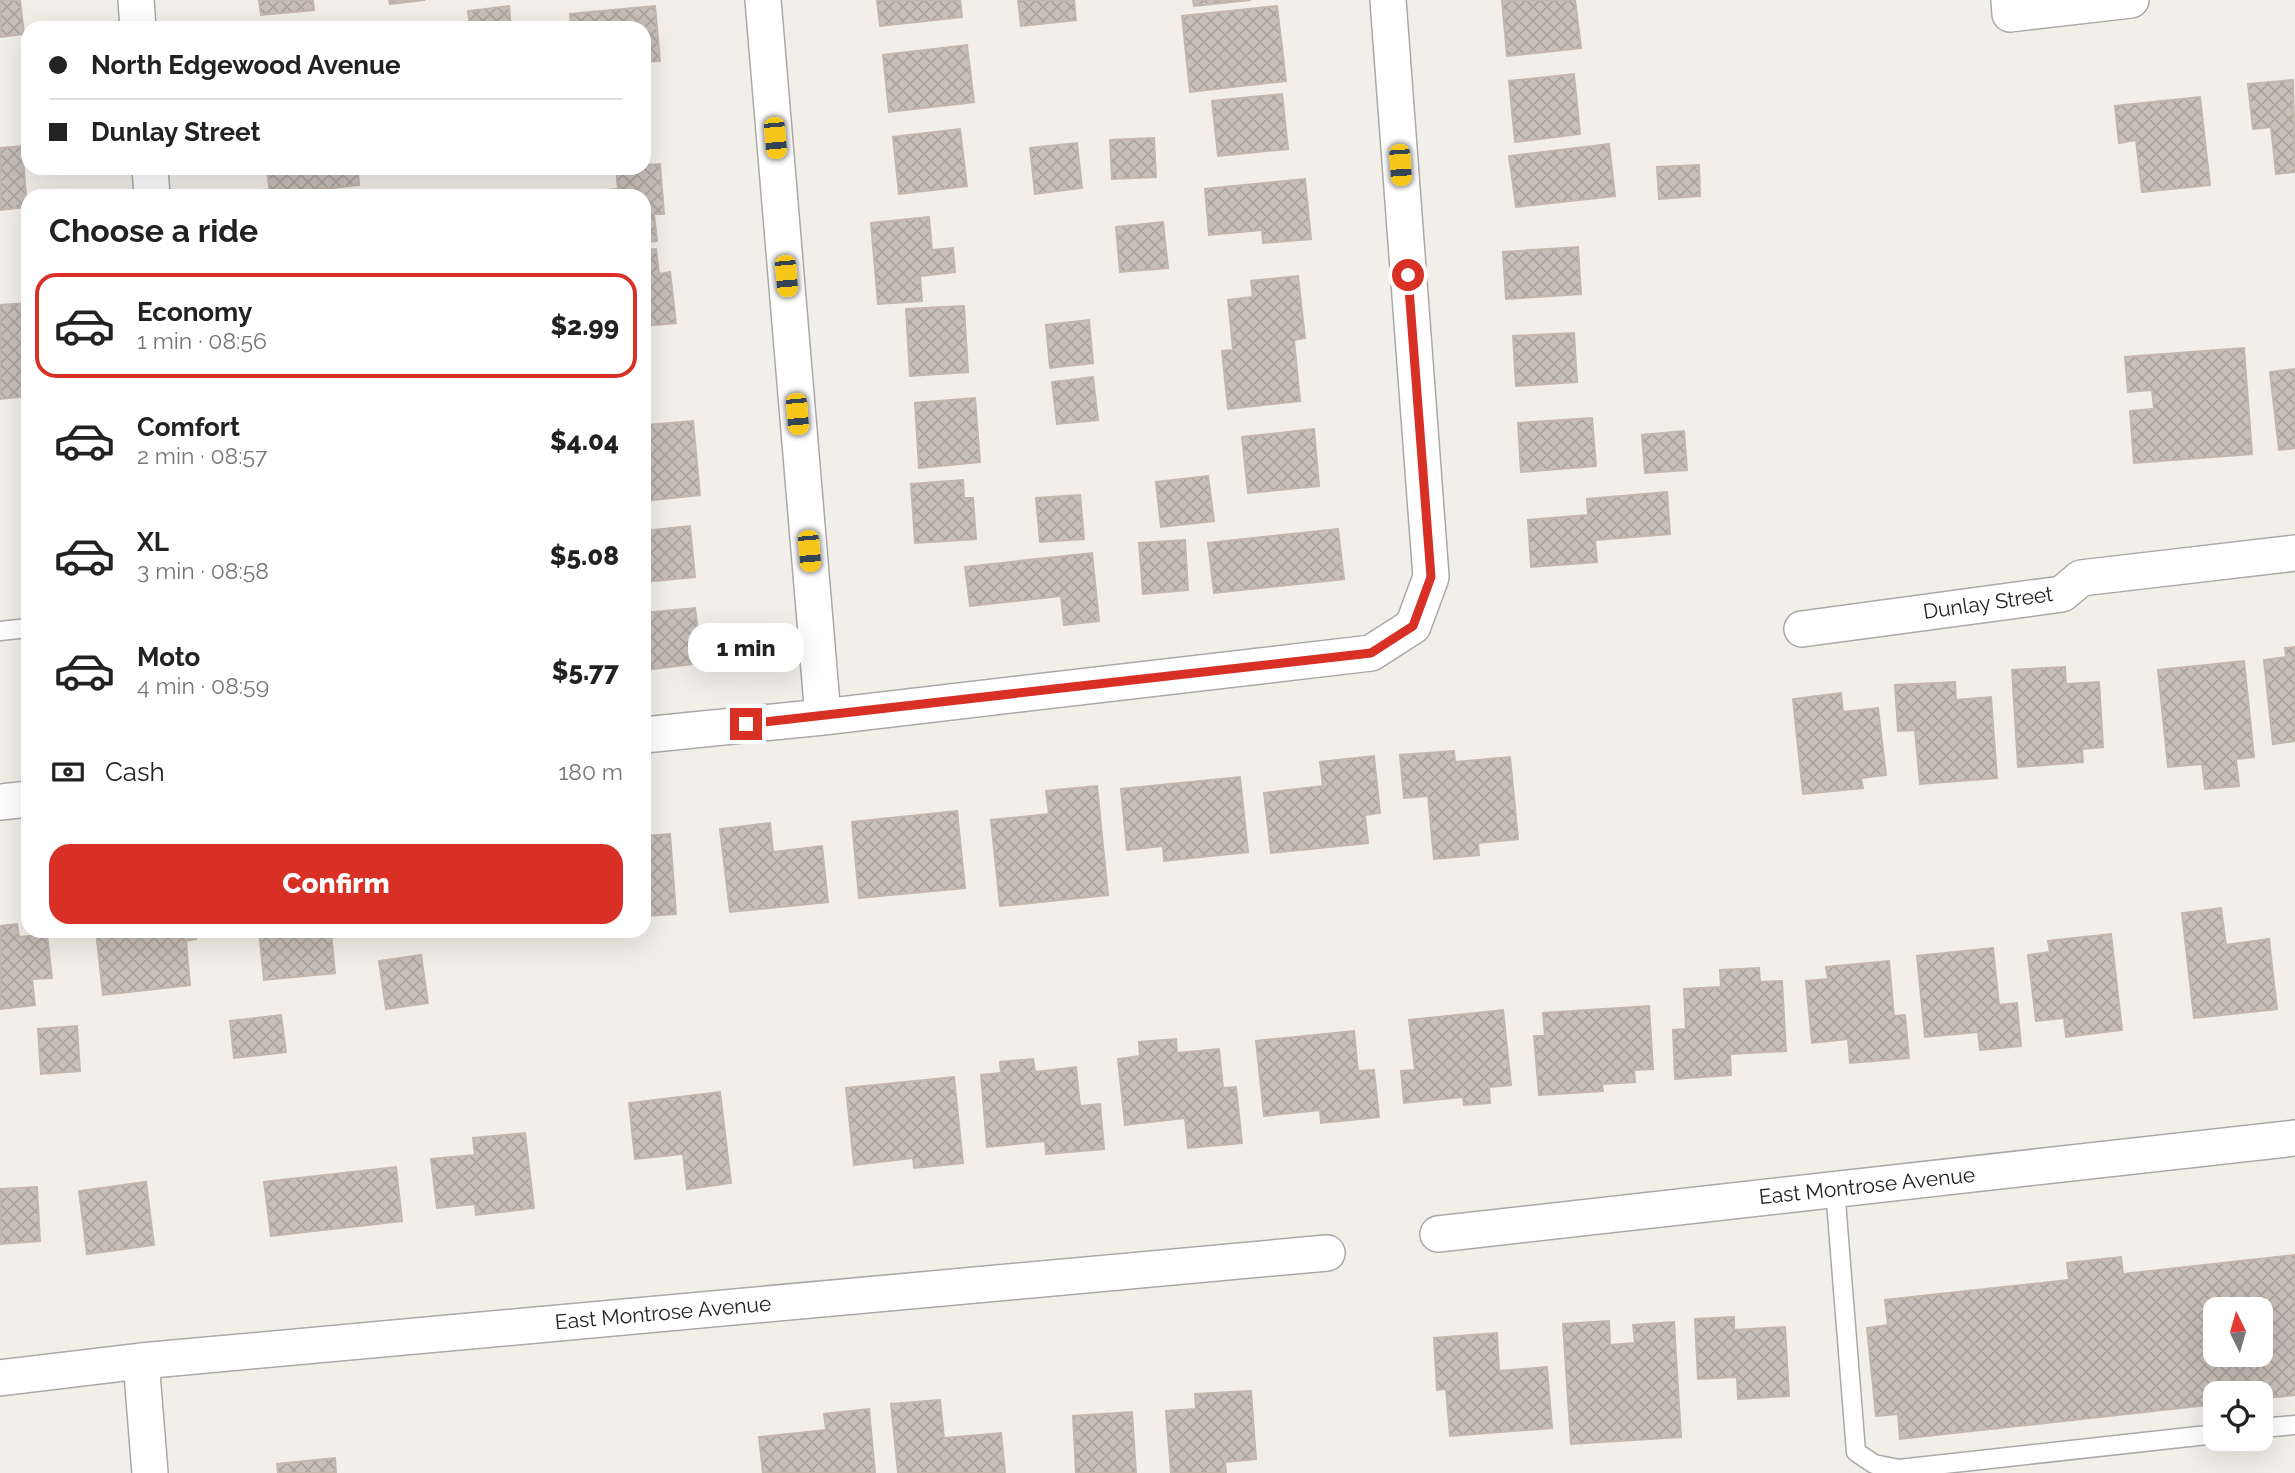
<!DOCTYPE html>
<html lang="en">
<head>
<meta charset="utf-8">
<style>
  body { margin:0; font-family:Raleway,sans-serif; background:#f6f6f6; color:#222; height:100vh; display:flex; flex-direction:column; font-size:26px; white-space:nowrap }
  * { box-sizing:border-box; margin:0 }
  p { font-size:23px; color:#767676 }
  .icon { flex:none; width:38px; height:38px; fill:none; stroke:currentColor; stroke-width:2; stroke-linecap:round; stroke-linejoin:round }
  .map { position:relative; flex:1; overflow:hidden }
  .panel { position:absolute; left:21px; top:189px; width:630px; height:749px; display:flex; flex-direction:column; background:#fff; border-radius:21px; box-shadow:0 7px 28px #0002 }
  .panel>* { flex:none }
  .hud { position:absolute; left:21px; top:21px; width:630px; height:154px; border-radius:21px; box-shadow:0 7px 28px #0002; display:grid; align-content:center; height:154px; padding:0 28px; background:#fff }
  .needle { width:46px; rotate:355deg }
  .buttons { position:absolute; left:2203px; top:1297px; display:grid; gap:14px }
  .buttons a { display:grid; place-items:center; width:70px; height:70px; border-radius:14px; background:#fff; box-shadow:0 7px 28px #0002; font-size:35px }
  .end { position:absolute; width:32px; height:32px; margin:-16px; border:9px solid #d93025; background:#fff; box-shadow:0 0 0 4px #fff }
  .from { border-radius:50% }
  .bubble { position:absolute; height:49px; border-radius:21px; background:#fff; box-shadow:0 7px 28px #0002; font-size:23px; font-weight:800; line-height:49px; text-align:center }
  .car { position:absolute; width:21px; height:42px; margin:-21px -10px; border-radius:9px; box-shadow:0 0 5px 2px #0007; background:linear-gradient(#f5c518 24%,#345 0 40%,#f5c518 0 76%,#345 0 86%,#f5c518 0) }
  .hud b { display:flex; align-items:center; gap:24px; height:66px; font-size:26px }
  .hud b+b { border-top:2px solid #e0e0e0 }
  .hud i { width:18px; height:18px; background:#222 }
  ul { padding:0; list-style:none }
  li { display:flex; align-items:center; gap:21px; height:105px; margin:0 14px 10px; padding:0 14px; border:4px solid transparent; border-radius:21px }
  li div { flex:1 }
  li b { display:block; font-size:26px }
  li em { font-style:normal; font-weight:800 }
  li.current { border-color:#d93025 }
  li>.icon { width:63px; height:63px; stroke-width:1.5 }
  h2 { padding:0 28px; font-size:32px; line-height:84px }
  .pay { display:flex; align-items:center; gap:18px; height:77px; padding:0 28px; font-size:26px }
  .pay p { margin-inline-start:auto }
  .cta { display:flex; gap:14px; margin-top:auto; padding:14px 28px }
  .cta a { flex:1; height:80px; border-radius:21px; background:#d93025; color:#fff; font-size:28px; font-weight:800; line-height:80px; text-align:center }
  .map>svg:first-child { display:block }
</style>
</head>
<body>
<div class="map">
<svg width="2295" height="1473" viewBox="0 0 2295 1473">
  <defs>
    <pattern id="building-cross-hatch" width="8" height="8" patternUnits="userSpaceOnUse" patternTransform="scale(1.75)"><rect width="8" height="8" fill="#c7bfb8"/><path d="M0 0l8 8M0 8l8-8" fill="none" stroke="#aba49e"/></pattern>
  </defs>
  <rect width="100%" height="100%" fill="#f2efe9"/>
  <path fill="url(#building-cross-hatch)" stroke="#c4b6ab" stroke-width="2" fill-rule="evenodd" d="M0 0H20L24 34 0 37Z
    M259 0H313L314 10 261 15Z
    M389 0H425L390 4Z
    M877 0H960L962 17 880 26Z
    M1018 0H1074L1076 20 1021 26Z
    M1193 0H1251L1194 6Z
    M1502 0H1575L1581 48 1507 56Z
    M509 6 511 28H470L468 11Z
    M655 6 660 61 644 62V28H571L570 14Z
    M1277 6 1286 81 1190 92 1182 16Z
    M343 22V28H280Z
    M967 45 974 102 889 112 883 55Z
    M1574 74 1580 134 1515 142 1509 81Z
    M2293 80 2295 172 2276 174 2271 127 2253 129 2248 84Z
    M1282 94 1288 149 1218 156 1212 101Z
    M2200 97 2210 185 2142 192 2136 140 2119 143 2115 106Z
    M960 129 967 186 899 194 893 137Z
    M1154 138 1156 177 1112 179 1110 140Z
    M1077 143 1082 188 1035 194 1030 148Z
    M1609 144 1615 196 1516 207 1509 156Z
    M22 146 27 207 0 210V148Z
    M660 164 664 214H654L657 241 644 242V196H545L618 189 616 168H644V165Z
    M1699 165 1700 196 1659 199 1657 167Z
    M267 168H358L359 185 270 195Z
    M1305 179 1311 239 1263 243 1262 230 1209 235 1205 189Z
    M929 217 932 250 953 248 955 272 920 276 922 301 878 304 871 223Z
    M1163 222 1168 268 1120 272 1116 227Z
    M1578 247 1581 294 1506 299 1503 252Z
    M656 249 659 274 670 272 676 323 644 326V250Z
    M1298 276 1305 338 1294 340 1300 401 1228 409 1222 351 1233 350 1228 300 1253 297 1251 281Z
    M28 303V396L0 399V305Z
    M964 306 968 372 910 376 906 309Z
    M1089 320 1093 363 1050 368 1046 325Z
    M1574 333 1577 382 1516 386 1513 336Z
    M2244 348 2252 454 2134 463 2130 411 2154 409 2152 390 2128 392 2125 357Z
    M2295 369V448L2279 450 2270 372Z
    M1093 377 1098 420 1057 424 1052 382Z
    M975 398 980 462 919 468 915 403Z
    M1592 418 1596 466 1521 472 1518 423Z
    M693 421 700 495 644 501V443H649L648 425Z
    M1314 429 1319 486 1248 493 1242 437Z
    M1684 431 1687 470 1645 473 1642 435Z
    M1208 476 1214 521 1161 527 1156 482Z
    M963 480 964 498H973L976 539 915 543 911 484Z
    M1667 492 1670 534 1595 540 1597 562 1531 567 1528 520 1588 515 1587 499Z
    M1080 495 1084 539 1040 542 1036 498Z
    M690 526 695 577 644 582V531Z
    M1338 529 1344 579 1214 593 1208 543Z
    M1185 540 1188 590 1143 594 1139 543Z
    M1092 553 1099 621 1064 625 1061 596 970 606 965 567Z
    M695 608 702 663 644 670V613Z
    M2295 647V741L2273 744 2264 660 2286 657 2285 648Z
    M2244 661 2254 757 2236 759 2239 786 2205 789 2202 764 2168 767 2158 670Z
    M2065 667 2066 684 2099 682 2103 747 2082 749 2083 762 2018 767 2012 670Z
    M1955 682 1956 700 1991 697 1997 778 1920 784 1915 730 1898 731 1895 685Z
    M1841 693 1843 712 1878 708 1886 775 1861 778 1863 788 1803 794 1793 699Z
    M1454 751 1455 762 1510 757 1518 839 1478 843 1479 855 1434 859 1428 796 1404 798 1400 755Z
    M1374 756 1380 813 1365 815 1368 843 1271 853 1264 793 1323 786 1320 762Z
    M1240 777 1248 852 1164 861 1163 846 1127 850 1121 789Z
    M1097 786 1108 895 1000 906 991 820 1049 814 1046 791Z
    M957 811 965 888 859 898 852 822Z
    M770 823 773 852 822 846 828 902 730 912 720 829Z
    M670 834 676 914 644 916V836Z
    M2221 908 2226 945 2269 939 2277 1009 2194 1018 2182 913Z
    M17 924 19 937 47 934 52 978 32 979 35 1005 0 1009V926Z
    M96 931H195L196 939 186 941 190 985 103 995Z
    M259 931H331L335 973 264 980Z
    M2111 934 2122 1030 2066 1037 2064 1018 2036 1021 2028 955 2050 952 2048 941Z
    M1993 948 1999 1005 2017 1003 2021 1046 1980 1050 1978 1032 1925 1037 1917 956Z
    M421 955 428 1003 386 1009 379 961Z
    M1889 961 1894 1016 1905 1015 1909 1058 1850 1063 1848 1039 1812 1043 1806 981 1828 979 1826 967Z
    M1759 968 1760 982 1782 981 1786 1051 1730 1054 1731 1075 1675 1079 1673 1030 1686 1029 1684 989 1721 987 1720 970Z
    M1649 1006 1653 1069 1634 1070 1635 1082 1602 1084 1603 1091 1539 1095 1534 1036H1545L1543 1013Z
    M1503 1010 1511 1085 1489 1087 1490 1103 1464 1105 1463 1097 1404 1103 1401 1071 1415 1070 1409 1020Z
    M281 1015 286 1052 234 1058 230 1021Z
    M77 1026 80 1071 41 1074 38 1029Z
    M1354 1031 1358 1071 1374 1070 1379 1117 1321 1123 1320 1110 1264 1116 1256 1041Z
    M1176 1039 1177 1053 1219 1049 1223 1088 1236 1087 1242 1143 1188 1148 1185 1118 1125 1125 1118 1059 1140 1056 1139 1042Z
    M1033 1059 1035 1072 1076 1067 1080 1106 1100 1104 1104 1149 1046 1154 1045 1141 987 1147 981 1075 1001 1073 1000 1062Z
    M954 1077 963 1163 914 1168 913 1158 854 1165 846 1088Z
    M720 1092 731 1183 687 1189 683 1154 635 1159 629 1103Z
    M525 1133 534 1208 476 1215 475 1204 437 1208 431 1159 475 1155 473 1138Z
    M396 1167 402 1221 271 1236 264 1182Z
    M146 1182 154 1245 87 1254 79 1191Z
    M37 1187 40 1241 0 1244V1189Z
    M2295 1255V1395L2261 1399V1393H2216V1404L1900 1439 1898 1414 1876 1416 1867 1328 1888 1325 1885 1300 2069 1280 2067 1263 2121 1257 2123 1274ZM2216 1309H2261V1354H2216Z
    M1734 1317V1330L1785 1327 1789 1396 1738 1399 1737 1377 1698 1379 1695 1319Z
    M1609 1321 1610 1345 1635 1343 1633 1325 1674 1322 1681 1437 1571 1444 1563 1324Z
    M1497 1333 1499 1371 1547 1367 1552 1428 1450 1436 1446 1389 1437 1390 1434 1338Z
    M1251 1391 1256 1459 1225 1462 1226 1473H1171L1166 1411 1196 1409 1195 1394Z
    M940 1400 944 1438 1001 1433 1005 1473H898L891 1404Z
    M869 1409 875 1473H763L759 1437 826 1430 824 1414Z
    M1132 1412 1136 1473H1076L1073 1416Z
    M335 1458 336 1473H278L277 1464Z"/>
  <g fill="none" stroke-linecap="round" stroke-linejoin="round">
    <defs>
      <path id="service" d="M0 631 28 628
        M1835 1189 1856 1452 1874 1464 1899 1469 2216 1434
        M2261 1428 2295 1425"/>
      <path id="minor" d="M136 0 138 28
        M763 0 823 717
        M2009 0 2010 14 2131 0
        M150 168 152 196
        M1802 629 2062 594 2081 578 2295 553
        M644 735 823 717 1371 653 1413 626 1431 577 1388 0
        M0 802 28 799
        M1438 1234 2295 1138
        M141 1361 150 1473
        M0 1378 141 1361 1327 1253"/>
    </defs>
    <use href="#service" stroke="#a9a9a9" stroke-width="21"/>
    <use href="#minor" stroke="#a9a9a9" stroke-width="38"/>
    <use href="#service" stroke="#fff" stroke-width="18"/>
    <use href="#minor" stroke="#fff" stroke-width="35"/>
  </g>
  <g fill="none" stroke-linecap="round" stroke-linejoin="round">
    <path stroke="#d93025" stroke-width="9" d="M746 724 1371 653 1413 626 1431 577 1408 275"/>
  </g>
  <g text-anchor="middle" stroke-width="6" stroke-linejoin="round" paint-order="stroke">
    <g font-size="21" fill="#222" stroke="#fff">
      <text transform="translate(1988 603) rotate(-8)" y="7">Dunlay Street</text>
      <text transform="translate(1867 1186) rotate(-6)" y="7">East Montrose Avenue</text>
      <text transform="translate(663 1313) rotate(-5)" y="7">East Montrose Avenue</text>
    </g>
  </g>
</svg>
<div class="buttons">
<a><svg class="needle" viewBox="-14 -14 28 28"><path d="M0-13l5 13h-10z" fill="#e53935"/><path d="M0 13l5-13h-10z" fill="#767676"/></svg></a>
<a><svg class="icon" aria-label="locate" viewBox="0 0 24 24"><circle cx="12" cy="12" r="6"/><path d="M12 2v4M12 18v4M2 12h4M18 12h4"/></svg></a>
</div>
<i class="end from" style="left:1408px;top:275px"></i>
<i class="end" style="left:746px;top:724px"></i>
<div class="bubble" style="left:688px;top:623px;width:116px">1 min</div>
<i class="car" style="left:775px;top:138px;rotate:175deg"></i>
<i class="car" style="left:1400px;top:165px;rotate:176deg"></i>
<i class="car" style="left:786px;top:276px;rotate:175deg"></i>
<i class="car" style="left:797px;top:414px;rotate:175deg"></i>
<i class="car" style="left:809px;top:551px;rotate:175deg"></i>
<div class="hud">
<b><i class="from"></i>North Edgewood Avenue</b>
<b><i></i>Dunlay Street</b>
</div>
<section class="panel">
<h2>Choose a ride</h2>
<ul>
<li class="current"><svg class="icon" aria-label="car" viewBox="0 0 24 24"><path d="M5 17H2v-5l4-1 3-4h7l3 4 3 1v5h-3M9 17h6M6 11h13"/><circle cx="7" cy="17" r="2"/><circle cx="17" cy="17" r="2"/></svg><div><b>Economy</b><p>1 min · 08:56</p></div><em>$2.99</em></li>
<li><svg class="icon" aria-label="car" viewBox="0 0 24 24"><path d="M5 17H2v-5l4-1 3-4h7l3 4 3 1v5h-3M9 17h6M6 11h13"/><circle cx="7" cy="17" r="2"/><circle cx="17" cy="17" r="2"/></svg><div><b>Comfort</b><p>2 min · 08:57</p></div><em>$4.04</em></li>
<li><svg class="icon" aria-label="car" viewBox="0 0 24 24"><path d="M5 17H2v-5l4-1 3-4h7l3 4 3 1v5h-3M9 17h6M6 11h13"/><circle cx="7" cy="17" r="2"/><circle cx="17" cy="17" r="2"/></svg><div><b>XL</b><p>3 min · 08:58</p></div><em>$5.08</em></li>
<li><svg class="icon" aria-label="car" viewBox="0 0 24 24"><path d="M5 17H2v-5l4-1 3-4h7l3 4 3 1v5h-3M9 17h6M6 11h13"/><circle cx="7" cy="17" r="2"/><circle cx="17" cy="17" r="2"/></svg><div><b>Moto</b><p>4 min · 08:59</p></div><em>$5.77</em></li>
</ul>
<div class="pay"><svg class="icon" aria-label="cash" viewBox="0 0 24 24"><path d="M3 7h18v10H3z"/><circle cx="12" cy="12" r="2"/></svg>Cash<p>180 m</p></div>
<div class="cta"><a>Confirm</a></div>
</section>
</div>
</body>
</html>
